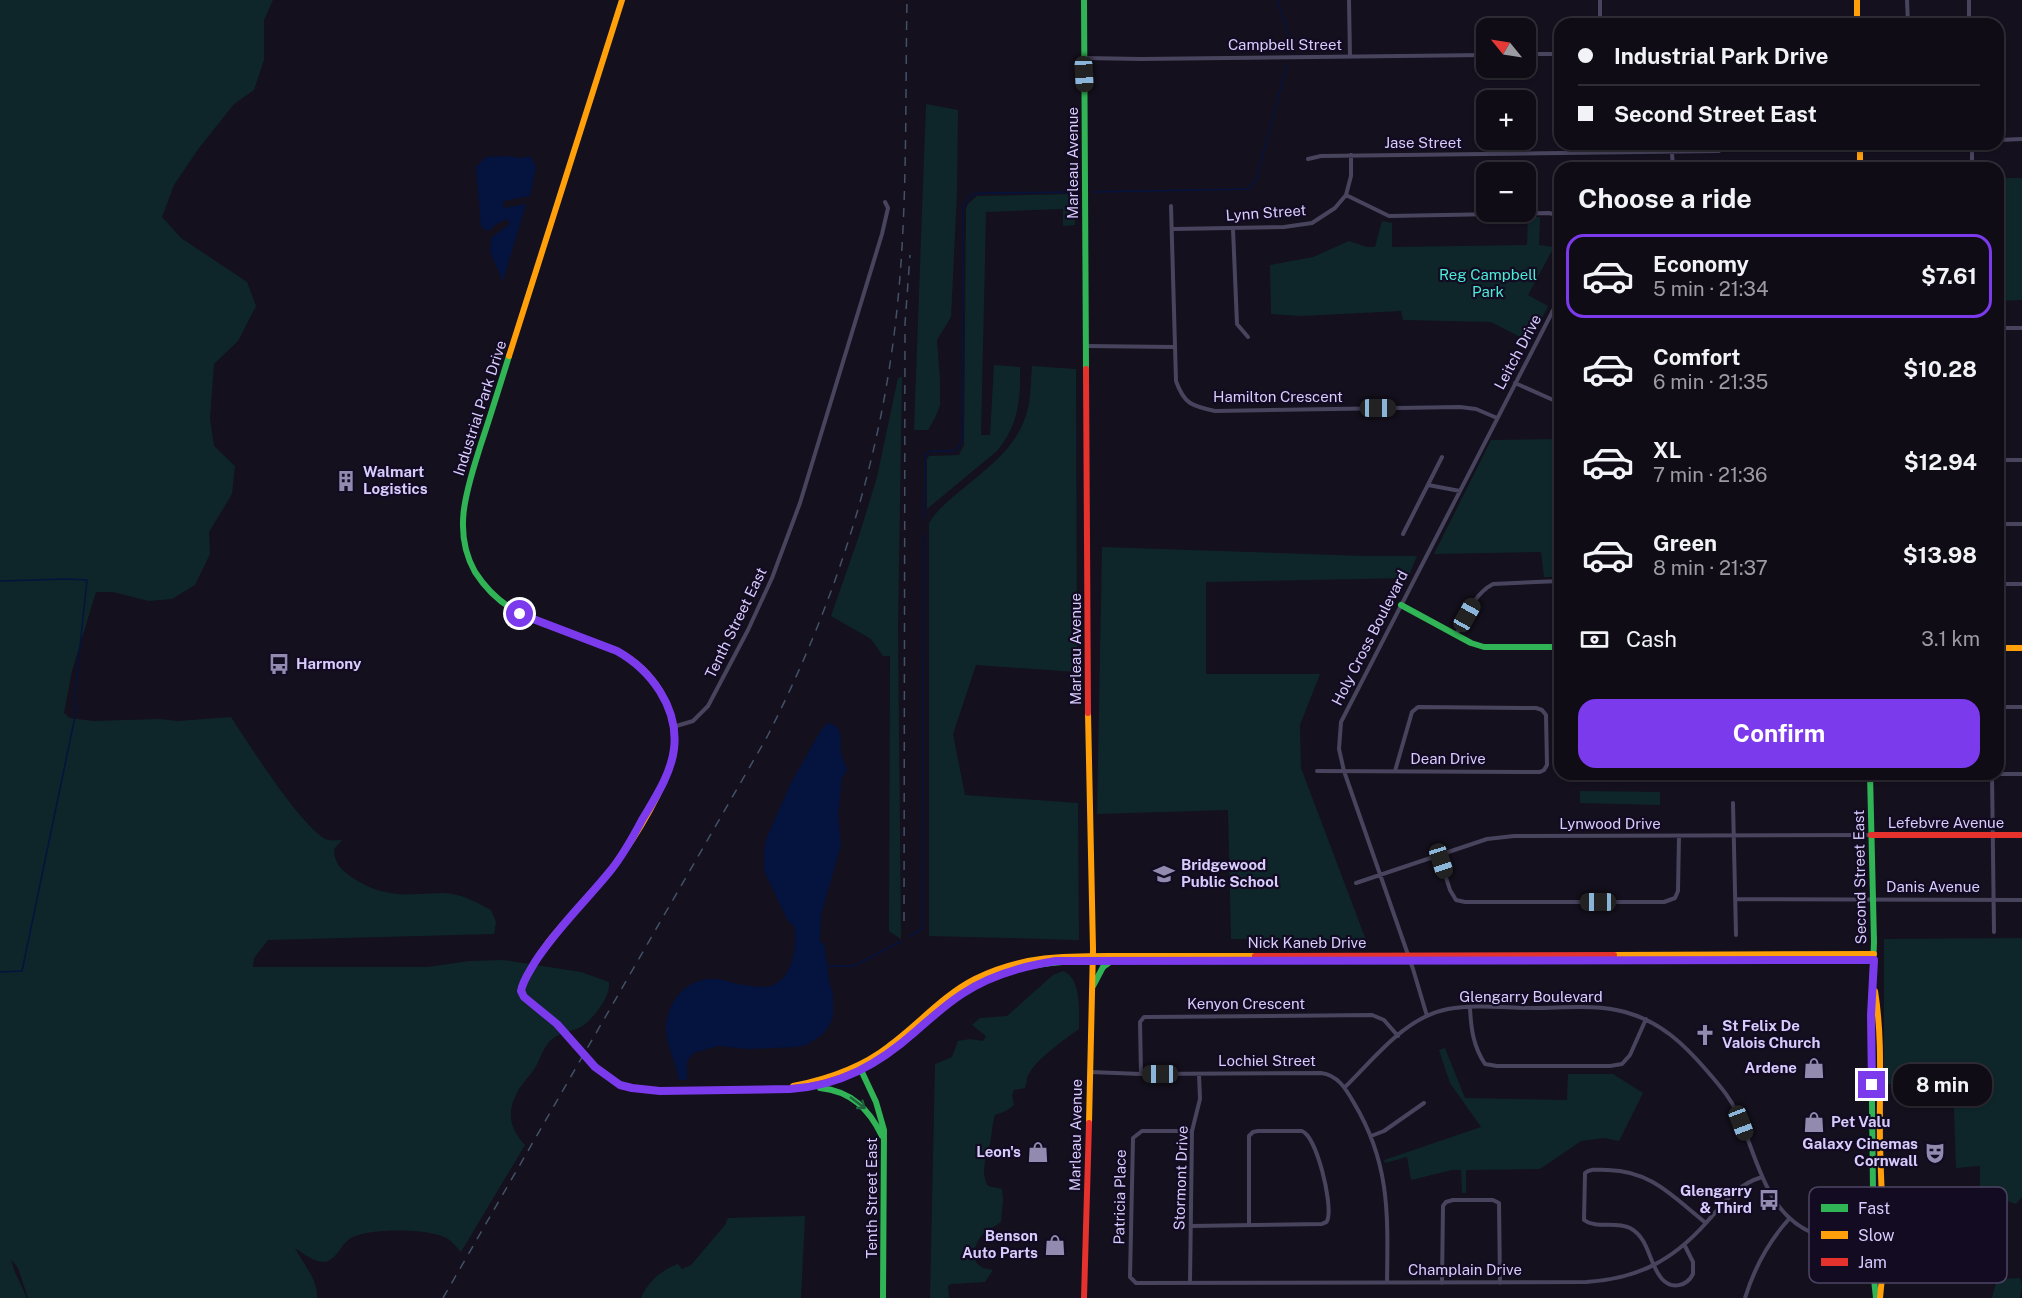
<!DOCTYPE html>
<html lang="en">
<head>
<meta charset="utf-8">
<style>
  body { margin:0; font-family:"Public Sans",sans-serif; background:#1d1a23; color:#f1f3f6; height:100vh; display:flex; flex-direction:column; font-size:22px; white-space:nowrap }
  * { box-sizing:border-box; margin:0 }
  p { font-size:20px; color:#9b9ba1 }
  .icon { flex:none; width:33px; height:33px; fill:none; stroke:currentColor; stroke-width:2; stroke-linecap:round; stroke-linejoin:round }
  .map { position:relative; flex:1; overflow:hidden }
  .panel { position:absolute; left:1554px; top:162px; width:450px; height:618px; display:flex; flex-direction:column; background:#0f0c16; border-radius:18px; box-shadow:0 2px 4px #0004,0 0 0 2px #2f2c35 }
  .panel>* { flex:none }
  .banner { position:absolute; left:1554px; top:18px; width:450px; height:132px; border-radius:18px; box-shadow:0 2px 4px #0004,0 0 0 2px #2f2c35; display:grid; align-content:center; height:132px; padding:0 24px; background:#0f0c16 }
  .needle { width:39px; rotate:300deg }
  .tools { position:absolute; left:1476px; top:18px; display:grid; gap:12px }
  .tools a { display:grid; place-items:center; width:60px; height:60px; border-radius:12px; background:#0f0c16; box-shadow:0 2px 4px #0004,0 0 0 2px #2f2c35; font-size:30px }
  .end { position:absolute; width:27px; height:27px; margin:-14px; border:8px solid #7c3aed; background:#fff; box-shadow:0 0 0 3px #fff }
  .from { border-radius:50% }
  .bubble { position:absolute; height:42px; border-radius:18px; background:#0f0c16; box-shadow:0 2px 4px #0004,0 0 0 2px #2f2c35; font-size:20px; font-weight:700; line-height:42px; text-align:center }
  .car { position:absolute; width:18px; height:36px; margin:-18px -9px; border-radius:8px; box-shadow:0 0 4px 2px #0007; background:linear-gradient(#222 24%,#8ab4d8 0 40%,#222 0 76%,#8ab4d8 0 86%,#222 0) }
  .banner b { display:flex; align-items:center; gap:21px; height:57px; font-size:22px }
  .banner b+b { border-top:2px solid #2f2c35 }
  .banner i { width:15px; height:15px; background:#f1f3f6 }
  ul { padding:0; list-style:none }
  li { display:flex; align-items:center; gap:18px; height:84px; margin:0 12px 9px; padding:0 12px; border:3px solid transparent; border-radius:18px }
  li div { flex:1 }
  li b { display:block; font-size:22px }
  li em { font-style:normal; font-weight:700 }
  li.active { border-color:#7c3aed }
  li>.icon { width:54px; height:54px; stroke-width:1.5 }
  h2 { padding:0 24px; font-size:27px; line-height:72px }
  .pay { display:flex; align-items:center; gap:15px; height:66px; padding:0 24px; font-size:22px }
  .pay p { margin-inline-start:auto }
  .action { display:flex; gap:12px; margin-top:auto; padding:12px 24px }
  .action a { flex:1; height:69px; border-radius:18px; background:#7c3aed; color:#fff; font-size:24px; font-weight:700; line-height:69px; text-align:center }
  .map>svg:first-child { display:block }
</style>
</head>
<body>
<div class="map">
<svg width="2022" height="1298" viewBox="0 0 2022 1298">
  <rect width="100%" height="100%" fill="#14101d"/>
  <path fill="#0e262a" d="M0 0H273L264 20V60L254 90 234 104 199 148 174 185 162 217 181 238 247 282 256 306 238 341 214 364 210 419 214 446 235 466 232 494 209 532 210 554 195 585 172 599 149 601 113 592H96L72 671 64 713 70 718 93 721 159 719 178 721 231 717C246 740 305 833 328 840 332 841 338 840 342 840L334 849C334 863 341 870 353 878 374 892 394 896 419 894 430 894 441 892 452 894 466 896 479 904 491 910L496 922 494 934 268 940 254 958 253 967H427L470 961 503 960 581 972 609 982C611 996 595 1016 584 1025 575 1032 563 1030 551 1040 543 1047 540 1060 535 1068 529 1077 520 1085 516 1095 506 1114 511 1130 525 1145L461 1252C457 1248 453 1242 448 1239 431 1228 368 1228 351 1238 341 1244 338 1257 328 1261 317 1265 304 1254 295 1248 303 1264 318 1279 317 1298H28L18 1268 11 1259 14 1270 27 1298H0Z
    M926 104 958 110 957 193 951 317 937 340 940 380V405L935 418 928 430H914Z
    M2000 178H2022V300L1998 301Z
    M1074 194 1075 225 1063 226V209L986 212 981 435H990L994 365 1020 367C1021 399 1018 426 997 451L927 509V459L929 456 959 455 964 445 966 209 968 204 977 196Z
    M1528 217H1540L1539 245 1554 247 1528 295 1548 306 1530 342 1491 322 1403 320 1401 311 1301 316 1271 314 1270 265 1313 257 1349 241 1367 247H1375L1382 221 1392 223V247L1527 245Z
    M1032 366 1076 369 1077 672 976 665 953 734 965 795 1078 803 1079 940 929 936V523C938 508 952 498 965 487 995 462 1021 444 1029 403 1031 391 1031 378 1032 366Z
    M902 377 898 628 901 939 889 931 890 656H883L871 639 831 616 859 536 877 477 898 378Z
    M1560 439V577H1544L1541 552 1434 554 1491 440Z
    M1102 547 1363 556H1417L1408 578 1206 582V674H1320L1300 725 1301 768 1366 940 1231 939 1228 810 1097 814Z
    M1580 791 1660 792V805L1580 803Z
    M2022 938V1197L2016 1204 1980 1192V1166L1956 1168 1953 1084H1884V939Z
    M1063 971C1082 978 1079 1013 1079 1029 1065 1039 1032 1062 1027 1078 1027 1081 1026 1085 1025 1088L1014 1090 1012 1095 1014 1105 1006 1111 995 1115C992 1124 992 1134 990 1144 986 1157 980 1172 988 1186L1002 1189 1003 1200 1001 1222C996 1226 990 1228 985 1232 978 1238 970 1254 976 1262 980 1268 987 1269 993 1270L985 1282 951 1284 948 1286 949 1298H930L935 1064 952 1057 958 1041 970 1039 983 1041 986 1036 972 1025 980 1018 1007 1016 1053 975Z
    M1445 1048 1465 1098 1567 1100 1568 1074H1613L1643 1093 1619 1141 1604 1138 1581 1141 1540 1169 1466 1170V1193H1462L1461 1170H1452L1411 1180 1407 1157 1385 1163 1384 1160 1481 1127 1450 1083 1439 1050Z
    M805 1216 801 1298H641C648 1282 661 1270 678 1264L682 1269 691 1265 725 1225 728 1218Z
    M2020 1278 2022 1286 2020 1298H1992L1997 1279Z"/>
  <path fill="#05133f" d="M508 156 522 158 530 156 536 167 530 196 503 201 504 208 526 204 503 281 490 252 491 238 510 224 507 219 496 224 489 231 481 227 476 167 486 157Z
    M828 723C846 726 838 743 842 756 843 761 846 765 847 770L842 778 838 814 841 845 821 915 820 941 824 944 830 985 833 994V1017L829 1026 822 1035 806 1045 797 1047 747 1049 719 1046 693 1053 687 1062V1080H679C676 1062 665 1043 666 1027 668 1001 686 979 712 979 723 978 733 984 744 985 752 986 763 988 771 986 794 978 797 946 794 926L788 921 764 871V852L766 839 791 783 821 730Z"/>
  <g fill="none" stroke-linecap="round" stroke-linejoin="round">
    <path stroke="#05133f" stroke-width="1.5" d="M1277 0 1287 29 1290 49
      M1093 192 1248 189 1256 180 1287 65
      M924 518 925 455 931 451H954L959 447 962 440 963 205 972 195 982 193 1078 192
      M0 581 66 579 87 580 74 704 77 707 22 971 0 972
      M910 936 922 929 924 535
      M827 966H854L902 941"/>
    <path stroke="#48445e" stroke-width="4" d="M1349 0 1350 57
      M1600 0V24
      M1907 0 1908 24
      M1969 0V24
      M1526 54H1560
      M1084 58 1141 59 1486 55
      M1998 140 2022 139
      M1672 153 1673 168
      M1308 159 1321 156 1719 151
      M1972 168V144
      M1346 195 1389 216 1549 213 1560 216
      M1171 206 1176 381C1184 404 1192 406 1215 411L1460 407 1476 409 1497 418
      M1173 229 1284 227 1312 223 1335 208 1346 195 1351 176V155
      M1233 229 1237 324 1248 337
      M1552 312 1560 316
      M1998 328H2022
      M1086 346 1174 347
      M1515 383 1560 403
      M1998 460H2022
      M1428 485 1460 491
      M1998 524H2022
      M1403 534 1442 457
      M1998 584H2022
      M1456 635C1466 616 1474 594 1493 584L1560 581
      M1998 707H2022
      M673 727 693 721 708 706 748 630 772 578 800 503 882 234 888 208 885 202
      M1317 771 1540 772 1544 770 1547 765 1546 715 1542 710 1536 708 1418 707 1412 712 1395 771
      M1992 774 1994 932
      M1998 774H2022
      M1733 803 1736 935
      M1439 856 1450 890 1456 900 1465 902H1664L1675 898 1678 891 1679 836
      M1356 883 1487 839 1514 836 1871 835
      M1735 899 2022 900
      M1470 1008C1471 1028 1473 1046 1485 1064L1497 1066H1610L1622 1064 1630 1055 1646 1019
      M1427 1016 1413 969 1344 771 1339 749 1341 722 1560 297
      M1090 1072 1141 1074 1321 1073C1338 1075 1346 1089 1354 1103 1390 1163 1388 1214 1387 1282
      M1141 1074 1140 1022 1144 1017H1147L1372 1015 1384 1020 1398 1036
      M1345 1087C1375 1058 1405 1017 1448 1009 1476 1004 1506 1008 1534 1008 1564 1008 1596 1004 1625 1012 1661 1022 1684 1044 1708 1072 1719 1085 1730 1097 1737 1113 1758 1157 1764 1214 1815 1234 1836 1243 1860 1240 1883 1240
      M1192 1131H1142L1133 1138 1130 1277 1136 1283 1586 1282C1637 1279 1672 1261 1706 1223 1724 1203 1736 1185 1762 1177
      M1371 1136 1384 1131 1424 1103
      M1191 1226 1322 1224C1326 1222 1327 1223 1328 1218 1332 1202 1317 1137 1302 1131H1258L1253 1132 1249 1136V1225
      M1685 1246 1693 1262V1274C1687 1286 1672 1290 1662 1279 1648 1263 1650 1239 1630 1228 1616 1221 1596 1229 1584 1220L1585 1173C1591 1168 1599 1170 1608 1170 1652 1171 1673 1197 1706 1223
      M1190 1283 1192 1131 1200 1099 1199 1074
      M1442 1283 1443 1206 1446 1202 1453 1200H1493L1499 1203 1500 1283
      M1745 1298C1754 1269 1768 1242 1789 1219"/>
    <path stroke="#30b455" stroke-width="6" d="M1084 0 1086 369
      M509 356C500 385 491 414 481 444 468 486 451 530 475 572 486 589 500 603 518 612 550 630 587 636 620 653
      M1401 605 1471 643 1484 647H1560
      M1870 774 1874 942 1871 1015 1874 1279 1876 1298
      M1492 960H1874
      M1093 986 1103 967 1110 962
      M881 1058C908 1040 930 1016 957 997 1022 953 1086 961 1161 961
      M861 1070 876 1102 884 1130 883 1298
      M820 1088C851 1091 869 1109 882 1136"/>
    <path stroke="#ff9f0a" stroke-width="6" d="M1857 0V24
      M1860 144V168
      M509 356 622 0
      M1998 648H2022
      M1088 713 1093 949 1089 1123
      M1614 955 1874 954
      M1875 991C1883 1041 1879 1091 1880 1142 1881 1194 1886 1246 1880 1298
      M574 1043 557 1024 524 997 521 988C529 971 538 956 549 941 569 916 593 894 612 868 634 840 670 783 674 747 676 729 671 709 662 694 652 677 638 662 620 653
      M793 1086C828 1079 861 1068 889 1046 919 1024 942 996 975 979 1026 953 1076 956 1132 956 1173 956 1214 956 1255 956"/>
    <path stroke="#e5322d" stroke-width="6" d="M1086 369 1088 713
      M1871 835H2022
      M1255 956 1614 955
      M1161 961 1492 960
      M574 1043 595 1067 620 1085 632 1088 660 1091 790 1089C824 1085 853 1076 881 1058
      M1084 1298 1089 1123"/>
    <path stroke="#425168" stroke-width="1.5" stroke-dasharray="9 8" stroke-linecap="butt" d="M904 921 905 324 910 255
      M443 1298 767 737C833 608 878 471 895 327 908 219 905 109 907 0"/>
  </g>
  <defs><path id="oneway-shaft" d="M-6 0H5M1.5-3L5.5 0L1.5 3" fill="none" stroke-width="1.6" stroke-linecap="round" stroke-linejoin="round" transform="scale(1.5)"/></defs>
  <use stroke="#21603c" href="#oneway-shaft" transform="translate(858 1103) rotate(37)"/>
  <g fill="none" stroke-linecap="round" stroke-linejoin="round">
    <path stroke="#7c3aed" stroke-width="8" d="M520 614 617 651C651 670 679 708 674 749 671 774 655 798 642 820 633 837 623 855 611 870 586 901 557 928 535 962 530 971 523 980 521 991L524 997 557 1024 595 1067 620 1085 632 1088 660 1091 790 1089C840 1086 879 1064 916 1031 931 1018 945 1005 962 994 990 975 1023 966 1056 961L1874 960 1871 1015 1872 1085"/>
  </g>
  <defs>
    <symbol id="building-bare" viewBox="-9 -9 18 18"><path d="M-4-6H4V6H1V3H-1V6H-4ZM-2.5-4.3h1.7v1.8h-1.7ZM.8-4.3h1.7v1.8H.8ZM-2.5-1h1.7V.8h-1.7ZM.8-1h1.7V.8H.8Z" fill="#938ab0" stroke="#120b22" stroke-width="2.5" paint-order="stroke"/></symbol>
    <symbol id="bus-bare" viewBox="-9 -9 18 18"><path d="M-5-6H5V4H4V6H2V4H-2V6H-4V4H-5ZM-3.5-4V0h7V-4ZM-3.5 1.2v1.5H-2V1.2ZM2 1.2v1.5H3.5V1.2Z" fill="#938ab0" stroke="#120b22" stroke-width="2.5" paint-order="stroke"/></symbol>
    <symbol id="school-bare" viewBox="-9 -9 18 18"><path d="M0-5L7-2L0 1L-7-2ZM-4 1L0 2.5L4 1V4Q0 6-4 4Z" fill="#938ab0" stroke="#120b22" stroke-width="2.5" paint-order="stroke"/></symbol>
    <symbol id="church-bare" viewBox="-9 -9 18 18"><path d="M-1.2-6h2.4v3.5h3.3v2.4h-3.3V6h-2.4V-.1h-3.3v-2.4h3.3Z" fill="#938ab0" stroke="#120b22" stroke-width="2.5" paint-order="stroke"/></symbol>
    <symbol id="shop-bare" viewBox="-9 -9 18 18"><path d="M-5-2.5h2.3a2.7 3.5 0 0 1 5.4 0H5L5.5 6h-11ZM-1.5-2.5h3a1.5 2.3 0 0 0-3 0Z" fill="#938ab0" stroke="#120b22" stroke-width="2.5" paint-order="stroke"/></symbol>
    <symbol id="theatre-bare" viewBox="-9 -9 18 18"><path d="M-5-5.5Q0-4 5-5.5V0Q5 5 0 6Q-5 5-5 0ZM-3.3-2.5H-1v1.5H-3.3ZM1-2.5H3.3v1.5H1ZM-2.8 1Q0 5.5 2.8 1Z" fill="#938ab0" stroke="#120b22" stroke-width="2.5" paint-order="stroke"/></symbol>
  </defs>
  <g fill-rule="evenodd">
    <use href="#building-bare" x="331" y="466" width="30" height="30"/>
    <use href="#bus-bare" x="264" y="649" width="30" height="30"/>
    <use href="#school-bare" x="1149" y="859" width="30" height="30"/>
    <use href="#church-bare" x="1690" y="1020" width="30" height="30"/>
    <use href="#shop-bare" x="1799" y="1053" width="30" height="30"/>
    <use href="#shop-bare" x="1799" y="1107" width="30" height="30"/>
    <use href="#shop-bare" x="1023" y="1137" width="30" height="30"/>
    <use href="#theatre-bare" x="1920" y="1138" width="30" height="30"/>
    <use href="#bus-bare" x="1754" y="1185" width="30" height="30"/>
    <use href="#shop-bare" x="1040" y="1230" width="30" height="30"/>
  </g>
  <g text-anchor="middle" stroke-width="4.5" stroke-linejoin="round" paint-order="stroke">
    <g font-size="15" fill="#d8ccff" stroke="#120b22">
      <text x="1285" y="50">Campbell Street</text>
      <text x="1423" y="148">Jase Street</text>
      <text transform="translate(1073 163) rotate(-90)" y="5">Marleau Avenue</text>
      <text transform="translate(1266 213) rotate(-4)" y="5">Lynn Street</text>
      <text transform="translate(1518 352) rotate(-62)" y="5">Leitch Drive</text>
      <text x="1278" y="402">Hamilton Crescent</text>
      <text transform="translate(480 408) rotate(-72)" y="5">Industrial Park Drive</text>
      <text transform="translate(736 623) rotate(-64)" y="5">Tenth Street East</text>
      <text transform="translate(1370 638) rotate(-63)" y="5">Holy Cross Boulevard</text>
      <text transform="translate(1076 649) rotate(-90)" y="5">Marleau Avenue</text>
      <text x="1448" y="764">Dean Drive</text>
      <text x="1946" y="828">Lefebvre Avenue</text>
      <text x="1610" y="829">Lynwood Drive</text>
      <text transform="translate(1860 877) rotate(-91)" y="5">Second Street East</text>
      <text x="1933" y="892">Danis Avenue</text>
      <text x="1307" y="948">Nick Kaneb Drive</text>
      <text x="1531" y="1002">Glengarry Boulevard</text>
      <text x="1246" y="1009">Kenyon Crescent</text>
      <text x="1267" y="1066">Lochiel Street</text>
      <text transform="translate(1076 1135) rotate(-89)" y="5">Marleau Avenue</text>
      <text transform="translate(1181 1178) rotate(-88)" y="5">Stormont Drive</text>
      <text transform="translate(1120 1197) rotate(-89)" y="5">Patricia Place</text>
      <text transform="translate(872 1198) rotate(-90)" y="5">Tenth Street East</text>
      <text x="1465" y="1275">Champlain Drive</text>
    </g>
    <g font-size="15" fill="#4cebd7" stroke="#120b22">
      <text x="1488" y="280">Reg Campbell<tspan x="1488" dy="17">Park</tspan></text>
    </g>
    <g font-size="15" font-weight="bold" fill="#d8ccff" stroke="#120b22" text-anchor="start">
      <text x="363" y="477">Walmart<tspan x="363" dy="17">Logistics</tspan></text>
      <text x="296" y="669">Harmony</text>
      <text x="1181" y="870">Bridgewood<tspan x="1181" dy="17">Public School</tspan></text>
      <text x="1722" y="1031">St Felix De<tspan x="1722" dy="17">Valois Church</tspan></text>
      <text x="1797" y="1073" text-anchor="end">Ardene</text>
      <text x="1831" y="1127">Pet Valu</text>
      <text x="1918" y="1149" text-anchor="end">Galaxy Cinemas<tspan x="1918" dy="17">Cornwall</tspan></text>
      <text x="1021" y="1157" text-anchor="end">Leon's</text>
      <text x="1752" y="1196" text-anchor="end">Glengarry<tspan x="1752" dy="17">&amp; Third</tspan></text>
      <text x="1038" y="1241" text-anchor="end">Benson<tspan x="1038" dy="17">Auto Parts</tspan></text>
    </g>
  </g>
  <rect x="1809" y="1187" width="198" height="96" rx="9" fill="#120b22" stroke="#4d4564" stroke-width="1.5"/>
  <rect x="1821" y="1204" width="27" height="8" fill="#30b455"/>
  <rect x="1821" y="1231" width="27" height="8" fill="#ff9f0a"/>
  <rect x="1821" y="1258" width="27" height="8" fill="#e5322d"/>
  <g font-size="16" fill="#d8ccff">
    <text x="1858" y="1214">Fast</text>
    <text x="1858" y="1241">Slow</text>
    <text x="1858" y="1268">Jam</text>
  </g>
</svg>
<div class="tools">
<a><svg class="needle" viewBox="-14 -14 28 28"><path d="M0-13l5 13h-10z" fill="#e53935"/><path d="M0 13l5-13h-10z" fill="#9b9ba1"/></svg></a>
<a>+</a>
<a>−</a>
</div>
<i class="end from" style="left:520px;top:614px"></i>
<i class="end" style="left:1872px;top:1085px"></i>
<div class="bubble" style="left:1893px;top:1064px;width:99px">8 min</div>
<i class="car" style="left:1084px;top:74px;rotate:177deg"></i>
<i class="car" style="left:1378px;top:408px;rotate:90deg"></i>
<i class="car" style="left:1467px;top:615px;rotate:29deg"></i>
<i class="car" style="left:1441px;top:861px;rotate:162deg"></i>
<i class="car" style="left:1598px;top:902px;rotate:270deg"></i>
<i class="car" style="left:1160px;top:1074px;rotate:270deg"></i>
<i class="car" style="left:1741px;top:1123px;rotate:159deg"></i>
<div class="banner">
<b><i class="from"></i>Industrial Park Drive</b>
<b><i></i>Second Street East</b>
</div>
<section class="panel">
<h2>Choose a ride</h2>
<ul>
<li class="active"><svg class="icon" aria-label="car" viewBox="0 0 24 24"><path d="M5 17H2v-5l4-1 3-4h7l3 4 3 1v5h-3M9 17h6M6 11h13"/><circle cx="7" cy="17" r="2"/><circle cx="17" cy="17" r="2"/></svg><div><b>Economy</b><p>5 min · 21:34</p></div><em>$7.61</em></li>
<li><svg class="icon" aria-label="car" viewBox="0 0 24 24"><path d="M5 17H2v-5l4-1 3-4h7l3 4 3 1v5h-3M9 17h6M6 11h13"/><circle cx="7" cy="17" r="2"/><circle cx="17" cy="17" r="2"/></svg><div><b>Comfort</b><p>6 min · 21:35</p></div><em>$10.28</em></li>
<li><svg class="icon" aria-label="car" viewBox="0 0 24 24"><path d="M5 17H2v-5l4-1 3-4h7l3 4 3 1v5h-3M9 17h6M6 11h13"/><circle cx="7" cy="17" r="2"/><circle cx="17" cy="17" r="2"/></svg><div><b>XL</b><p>7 min · 21:36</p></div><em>$12.94</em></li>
<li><svg class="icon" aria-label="car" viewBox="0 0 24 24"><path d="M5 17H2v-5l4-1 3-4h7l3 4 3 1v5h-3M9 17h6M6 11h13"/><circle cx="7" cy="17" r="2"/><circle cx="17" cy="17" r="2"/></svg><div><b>Green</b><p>8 min · 21:37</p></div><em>$13.98</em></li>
</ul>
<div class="pay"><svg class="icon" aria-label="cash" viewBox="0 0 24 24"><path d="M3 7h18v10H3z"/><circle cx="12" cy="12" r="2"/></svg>Cash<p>3.1 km</p></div>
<div class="action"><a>Confirm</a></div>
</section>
</div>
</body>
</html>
